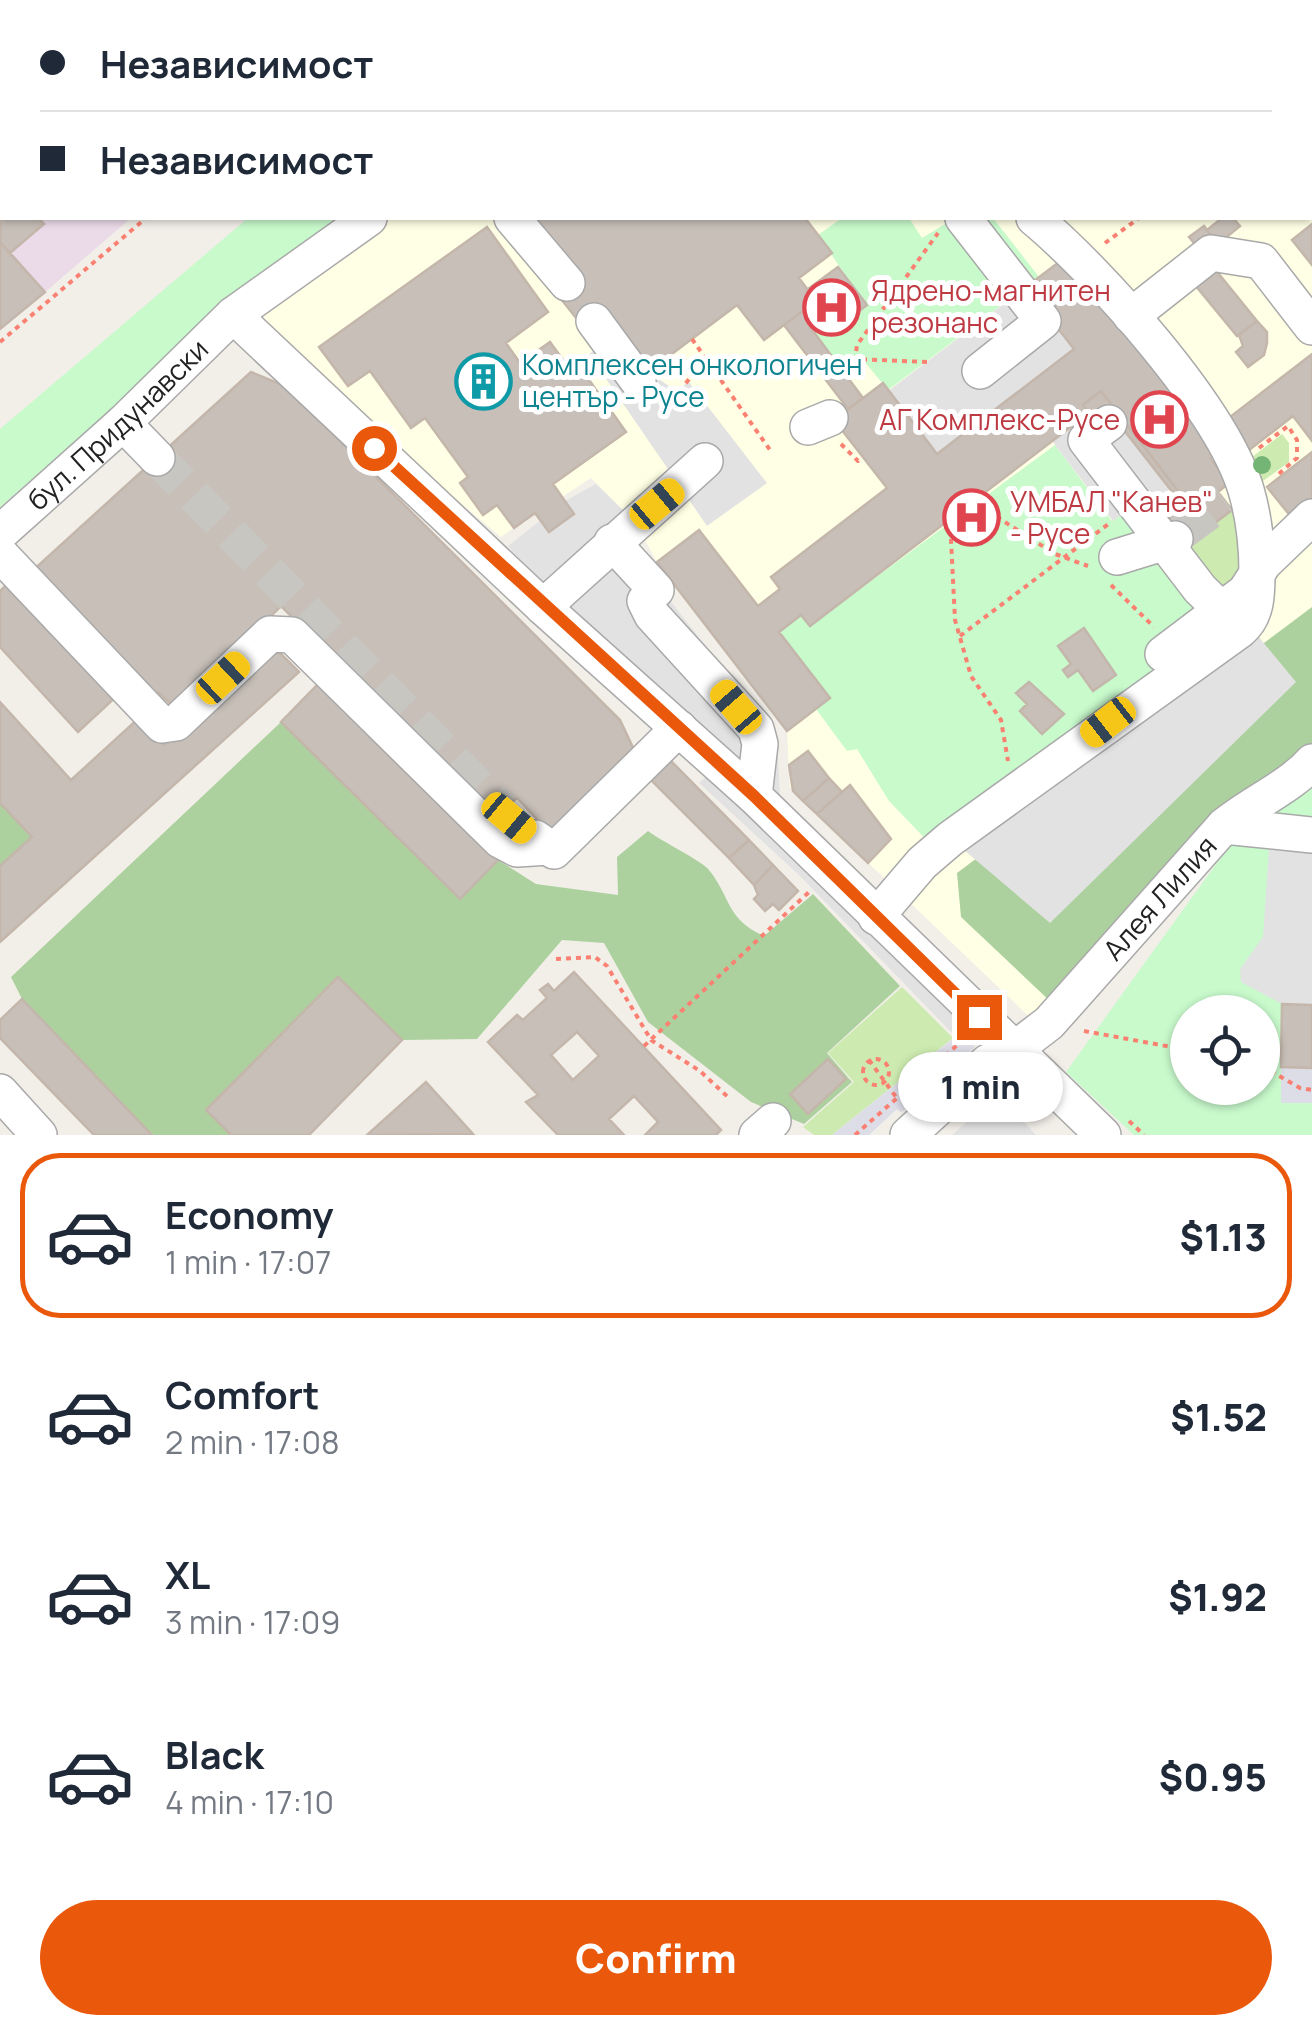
<!DOCTYPE html>
<html lang="en">
<head>
<meta charset="utf-8">
<style>
  body { margin:0; font-family:Manrope,sans-serif; background:#f6f6f7; color:#1f2937; height:100vh; display:flex; flex-direction:column; font-size:38px; white-space:nowrap }
  * { box-sizing:border-box; margin:0 }
  p { font-size:32px; color:#747a83 }
  .icon { flex:none; width:55px; height:55px; fill:none; stroke:currentColor; stroke-width:2; stroke-linecap:round; stroke-linejoin:round }
  .map { position:relative; height:1135px; overflow:hidden }
  .details { display:flex; flex-direction:column; background:#fff; flex:1 }
  .details>* { flex:none }
  .guide { position:absolute; left:0px; top:0px; width:1312px; height:220px; box-shadow:0 2px 8px #0004; display:grid; align-content:center; height:220px; padding:0 40px; background:#fff }
  .controls { position:absolute; left:1170px; top:995px; display:grid; gap:20px }
  .controls a { display:grid; place-items:center; width:110px; height:110px; border-radius:50%; background:#fff; box-shadow:0 2px 8px #0004; font-size:50px }
  .end { position:absolute; width:45px; height:45px; margin:-22px; border:12px solid #ea580c; background:#fff; box-shadow:0 0 0 5px #fff }
  .from { border-radius:50% }
  .bubble { position:absolute; height:70px; border-radius:35px; background:#fff; box-shadow:0 2px 8px #0004; font-size:32px; font-weight:800; line-height:70px; text-align:center }
  .car { position:absolute; width:30px; height:60px; margin:-30px -15px; border-radius:12px; box-shadow:0 0 8px 2px #0007; background:linear-gradient(#f5c518 24%,#345 0 40%,#f5c518 0 76%,#345 0 86%,#f5c518 0) }
  .guide b { display:flex; align-items:center; gap:35px; height:95px; font-size:38px }
  .guide b+b { border-top:2px solid #e0e1e3 }
  .guide i { width:25px; height:25px; background:#1f2937 }
  ul { padding:18px 0 0; list-style:none }
  li { display:flex; align-items:center; gap:30px; height:165px; margin:0 20px 15px; padding:0 20px; border:5px solid transparent; border-radius:40px }
  li div { flex:1 }
  li b { display:block; font-size:38px }
  li em { font-style:normal; font-weight:800 }
  li.on { border-color:#ea580c }
  li>.icon { width:90px; height:90px; stroke-width:1.5 }
  .button { display:flex; gap:20px; margin-top:auto; padding:20px 40px }
  .button a { flex:1; height:115px; border-radius:60px; background:#ea580c; color:#fff; font-size:40px; font-weight:800; line-height:115px; text-align:center }
  .map>svg:first-child { display:block }
</style>
</head>
<body>
<div class="map">
<svg width="1312" height="1135" viewBox="0 0 1312 1135">
  <rect width="100%" height="100%" fill="#f2efe9"/>
  <path fill="#ebdbe8" d="M2 171V218H131L0 331Z"/>
  <path fill="#ffffe5" d="M733 0H1312V762L1042 1029 790 788 787 731 657 562 635 522 591 478 562 497 574 514 535 513 501 537 240 319 386 218H1310V2H729Z"/>
  <path fill="#cdebb0" d="M1282 434 1289 443V462L1263 481 1248 460Z
    M1232 510 1241 525 1240 587 1228 593 1185 546Z
    M902 987 953 1038 832 1135H814L803 1127 854 1082 828 1053Z"/>
  <path fill="#add19e" d="M1312 607V752L1052 1003 961 917 957 873Z
    M281 722 459 899 498 860 536 884 618 895 617 857 648 831C661 841 704 862 709 870 732 899 726 919 764 936L813 894 900 986 827 1053 852 1082 804 1124 751 1102 648 1022 604 943 562 940 477 1039 402 1040 337 977 206 1110 231 1135H152L22 999 11 977Z
    M0 803 32 837 0 866Z"/>
  <path fill="#c8facc" fill-rule="evenodd" d="M248 218H352L219 315 0 507V429Z
    M842 218H909L922 238 955 218H993L1039 277 888 390 864 361 845 373 810 327 819 321 829 333 866 305 818 235Z
    M1055 445 1112 521 1134 506 1227 614 937 851 889 801 857 749 847 751 816 709 830 698 779 632 801 615 810 626Z
    M1312 785V1135H1134L1066 1072 1237 835ZM1188 1012H1262V1088H1188Z"/>
  <path fill="#e2e2e2" d="M1026 287 1074 349 937 454 888 391Z
    M619 334 648 372 678 392 688 381 767 483 707 526 589 354Z
    M1109 411 1170 489 1139 512 1133 506 1113 521 1052 441 1089 413Z
    M596 484 635 522 638 559 777 738 780 798 886 898 979 1017 955 1036 799 875 699 783 719 765 710 739 610 642 543 586 508 546 565 501Z
    M1248 624 1296 682 1050 923 951 839Z
    M1270 833 1312 835V1005L1282 1004 1241 982 1240 969 1263 937Z
    M998 1094 1036 1135H952Z"/>
  <path fill="#dddde8" d="M965 1029 976 1040 974 1048 961 1059 956 1055 907 1102 909 1106 901 1112 897 1109 869 1135H832Z
    M1281 1067 1312 1068V1103H1281Z"/>
  <path fill="#aad3df" d="M0 0H188L2 2 0 140Z"/>
  <path fill="#c7bfb8" stroke="#c4b6ab" stroke-width="2.5" fill-rule="evenodd" d="M1007 0H1088L1090 2H1009Z
    M1088 0H1195L1192 2Z
    M2 200V218H38L44 224 10 253 0 242Z
    M538 218H805L832 253 799 278 816 301 764 340 737 305 648 372 577 319 561 299 534 221Z
    M1222 218H1233L1240 226 1218 244 1207 230Z
    M1312 224V265L1292 240Z
    M1204 226 1213 238 1199 249 1189 237Z
    M487 227 548 312 506 343 520 363 550 342 574 375 582 370 626 432 553 484 574 514 549 532 535 513 514 528 497 505 483 515 460 483 468 477 425 418 411 428 370 371 348 386 319 347Z
    M0 242 45 292 0 329Z
    M1071 253 1223 450 1211 459 1229 483 1218 492 1232 510 1189 543 1167 515 1185 500 1101 391 1083 405 1089 413 810 626 801 615 779 632 830 698 787 731 657 562 699 530 758 606 780 589 771 577 887 488 834 420 883 383 937 454 1074 349 1026 287Z
    M1210 263 1257 321 1237 336 1190 279Z
    M838 267 867 305 829 334 819 321 810 327 863 398 848 409 784 325 816 301 808 289Z
    M1257 321 1267 332V343L1264 355 1248 367 1236 352 1243 346 1239 335Z
    M1312 354V441L1293 416 1244 454 1221 424Z
    M251 372 285 386 620 720 636 754 554 837 517 798 494 817 281 606 176 709 158 692 151 697 30 573Z
    M1101 391 1185 500 1181 503 1109 411 1095 421 1083 405Z
    M1312 452V503L1292 518 1267 487Z
    M13 579 119 694 78 732 0 647V591Z
    M1084 628 1116 675 1093 691 1078 670 1068 677 1063 670 1071 664 1058 646Z
    M273 646 299 672 0 942V866L32 837 0 803V702L71 780 140 717 164 745Z
    M1029 682 1064 714 1042 734 1020 711 1027 704 1016 693Z
    M319 683 498 860 460 899 281 722Z
    M808 751 829 778 803 801 793 791 789 765Z
    M669 759 749 840 729 858 649 778Z
    M829 778 842 792 817 814 803 801Z
    M850 785 891 839 868 863 817 814Z
    M749 840 773 865 754 885 729 858Z
    M773 865 798 891 779 910 773 904 765 911 754 899 758 895 754 885Z
    M574 972 721 1130 716 1135H645L658 1122 634 1096 609 1119 624 1135H558L526 1102 538 1095 488 1042 517 1015 523 1020 547 998 540 990 548 984 554 991ZM577 1032 599 1056 573 1080 551 1055Z
    M338 977 402 1040 309 1135H231L206 1110Z
    M22 999 152 1135H94L0 1038V1020Z
    M1282 1004 1312 1005V1068L1281 1067Z
    M828 1059 846 1079 808 1114 790 1094Z
    M426 1082 473 1134 367 1135Z"/>
  <g fill="none" stroke-linecap="round" stroke-linejoin="round">
    <path stroke="#c8c6c1" stroke-width="35" stroke-dasharray="35 18" stroke-linecap="butt" d="M157 458 502 810
      M1181 533 1225 501"/>
    <defs>
      <g id="minor">
        <path d="M668 2 672 0"/>
        <path d="M807 2 811 0"/>
        <path d="M1310 83 1312 81"/>
        <path d="M1310 113 1312 116"/>
        <path d="M512 218 567 283"/>
        <path d="M963 218 1043 321 980 371"/>
        <path d="M233 315 543 607 754 796 1103 1135"/>
        <path d="M1131 316 1211 253 1261 261 1312 327"/>
        <path d="M594 321 638 381"/>
        <path d="M123 423 157 458"/>
        <path d="M1109 423 1086 440 1200 589 1237 625"/>
        <path d="M808 427 830 418"/>
        <path id="s1" d="M0 533 123 423 233 315 369 218"/>
        <path d="M612 542 656 590 645 601 652 615 756 729 760 744 754 796"/>
        <path d="M0 554 162 725 176 723 270 634 292 635 500 840 517 849 549 847"/>
        <path d="M1117 557 1175 539"/>
        <path d="M543 607 705 461"/>
        <path d="M1163 654 1245 592 1264 563 1312 517"/>
        <path d="M1224 826 1312 835"/>
        <path d="M535 838 554 851 679 728"/>
        <path d="M876 917 922 863 950 839 1240 630C1257 616 1257 594 1257 573 1257 545 1254 517 1246 490 1222 409 1099 272 1034 218"/>
        <path d="M0 1092 39 1135"/>
        <path d="M757 1135 773 1121"/>
        <path id="s2" d="M908 1135 988 1062 1015 1049 1049 1023 1224 826C1252 803 1290 787 1312 762"/>
      </g>
    </defs>
    <use href="#minor" stroke="#a9a9a9" stroke-width="38"/>
    <path stroke="#fa8072" stroke-width="4" stroke-dasharray="5 5" stroke-linecap="butt" d="M430 2 433 0
      M1105 243 1139 218
      M692 339 770 450
      M0 342 146 218
      M927 362 855 359 857 345 938 233
      M663 402 679 392 706 357
      M841 444 858 461 863 458
      M1259 448 1288 426 1297 440V458L1275 477
      M950 519 955 620 971 676 1001 720 1008 761
      M952 523 966 513 986 510 1055 554 1088 566
      M1111 585 1154 627
      M960 636 1111 522
      M556 959 595 957 607 966 651 1040 700 1071 730 1099
      M1084 1031 1188 1050
      M644 1046 809 892
      M863 1072a13 13 0 1 1 26 0a13 13 0 1 1-26 0Z
      M869 1060 896 1097
      M1262 1066 1300 1088 1312 1090
      M1129 1121 1144 1135
      M855 1135 963 1040"/>
    <use href="#minor" stroke="#fff" stroke-width="35"/>
  </g>
  <circle fill="#74b475" cx="1262" cy="465" r="9"/>
  <g fill="none" stroke-linecap="round" stroke-linejoin="round">
    <path stroke="#ea580c" stroke-width="12" d="M374 448 754 796 979 1017"/>
  </g>
  <defs>
    <symbol id="hospital-ring" viewBox="-11 -11 22 22"><circle r="9.5" fill="#fff" stroke="#e0444e" stroke-width="1.5"/><path d="M-5-5h3v3.5h4V-5h3V5h-3V1.5h-4V5h-3Z" fill="#e0444e"/></symbol>
    <symbol id="building-ring" viewBox="-11 -11 22 22"><circle r="9.5" fill="#fff" stroke="#0f9aa8" stroke-width="1.5"/><path d="M-4-6H4V6H1V3H-1V6H-4ZM-2.5-4.3h1.7v1.8h-1.7ZM.8-4.3h1.7v1.8H.8ZM-2.5-1h1.7V.8h-1.7ZM.8-1h1.7V.8H.8Z" fill="#0f9aa8"/></symbol>
  </defs>
  <g fill-rule="evenodd">
    <use href="#hospital-ring" x="800" y="276" width="63" height="63"/>
    <use href="#building-ring" x="452" y="350" width="63" height="63"/>
    <use href="#hospital-ring" x="1128" y="388" width="63" height="63"/>
    <use href="#hospital-ring" x="940" y="486" width="63" height="63"/>
  </g>
  <g text-anchor="middle" stroke-width="10" stroke-linejoin="round" paint-order="stroke">
    <g font-size="28" fill="#be3a42" stroke="#fff" text-anchor="start">
      <text x="871" y="301">Ядрено-магнитен<tspan x="871" dy="32">резонанс</tspan></text>
      <text x="1120" y="430" text-anchor="end">АГ Комплекс-Русе</text>
      <text x="1010" y="512">УМБАЛ "Канев"<tspan x="1010" dy="32">- Русе</tspan></text>
    </g>
    <g font-size="28" fill="#0d838f" stroke="#fff" text-anchor="start">
      <text x="522" y="375">Комплексен онкологичен<tspan x="522" dy="32">център - Русе</tspan></text>
    </g>
    <g font-size="28" fill="#222" stroke="#fff">
      <text dy="10" stroke="none"><textPath href="#s1" startOffset="160">бул. Придунавски</textPath></text>
      <text dy="10" stroke="none"><textPath href="#s2" startOffset="348">Алея Лилия</textPath></text>
    </g>
  </g>
</svg>
<div class="controls">
<a><svg class="icon" aria-label="locate" viewBox="0 0 24 24"><circle cx="12" cy="12" r="6"/><path d="M12 2v4M12 18v4M2 12h4M18 12h4"/></svg></a>
</div>
<i class="end from" style="left:374px;top:448px"></i>
<i class="end" style="left:979px;top:1017px"></i>
<div class="bubble" style="left:898px;top:1052px;width:165px">1 min</div>
<i class="car" style="left:657px;top:504px;rotate:50deg"></i>
<i class="car" style="left:223px;top:678px;rotate:47deg"></i>
<i class="car" style="left:736px;top:707px;rotate:319deg"></i>
<i class="car" style="left:1108px;top:722px;rotate:232deg"></i>
<i class="car" style="left:509px;top:818px;rotate:130deg"></i>
<div class="guide">
<b><i class="from"></i>Независимост</b>
<b><i></i>Независимост</b>
</div>
</div>
<section class="details">
<ul>
<li class="on"><svg class="icon" aria-label="car" viewBox="0 0 24 24"><path d="M5 17H2v-5l4-1 3-4h7l3 4 3 1v5h-3M9 17h6M6 11h13"/><circle cx="7" cy="17" r="2"/><circle cx="17" cy="17" r="2"/></svg><div><b>Economy</b><p>1 min · 17:07</p></div><em>$1.13</em></li>
<li><svg class="icon" aria-label="car" viewBox="0 0 24 24"><path d="M5 17H2v-5l4-1 3-4h7l3 4 3 1v5h-3M9 17h6M6 11h13"/><circle cx="7" cy="17" r="2"/><circle cx="17" cy="17" r="2"/></svg><div><b>Comfort</b><p>2 min · 17:08</p></div><em>$1.52</em></li>
<li><svg class="icon" aria-label="car" viewBox="0 0 24 24"><path d="M5 17H2v-5l4-1 3-4h7l3 4 3 1v5h-3M9 17h6M6 11h13"/><circle cx="7" cy="17" r="2"/><circle cx="17" cy="17" r="2"/></svg><div><b>XL</b><p>3 min · 17:09</p></div><em>$1.92</em></li>
<li><svg class="icon" aria-label="car" viewBox="0 0 24 24"><path d="M5 17H2v-5l4-1 3-4h7l3 4 3 1v5h-3M9 17h6M6 11h13"/><circle cx="7" cy="17" r="2"/><circle cx="17" cy="17" r="2"/></svg><div><b>Black</b><p>4 min · 17:10</p></div><em>$0.95</em></li>
</ul>
<div class="button"><a>Confirm</a></div>
</section>
</body>
</html>
